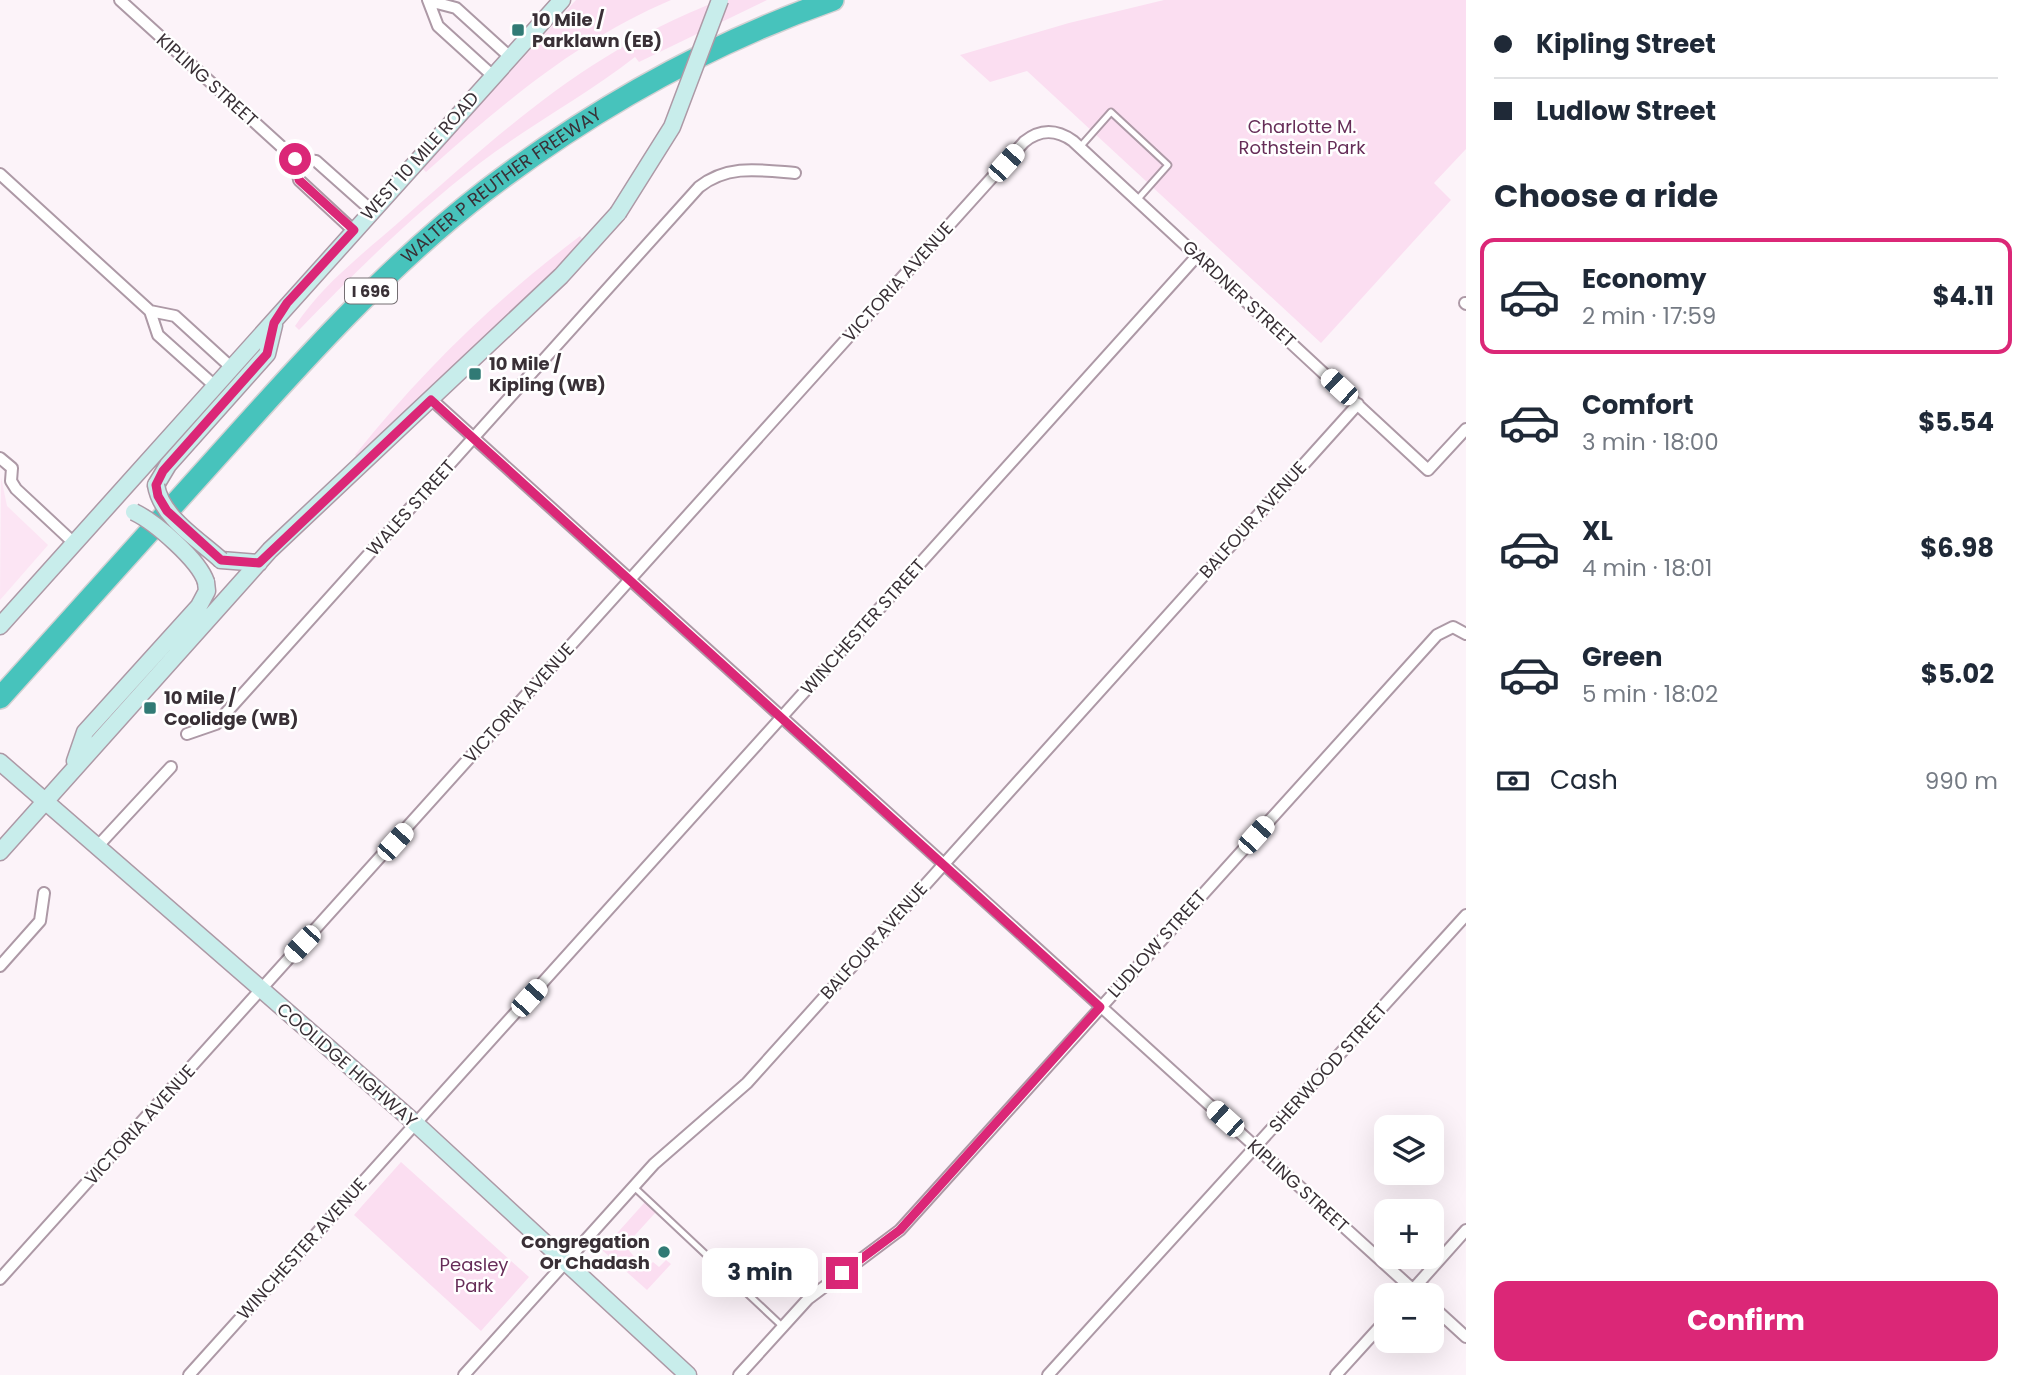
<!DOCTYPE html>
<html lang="en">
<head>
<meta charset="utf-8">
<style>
  body { margin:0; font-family:Poppins,sans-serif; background:#f2f2f3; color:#1f2937; height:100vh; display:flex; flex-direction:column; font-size:26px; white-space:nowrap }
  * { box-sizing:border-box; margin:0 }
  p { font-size:23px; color:#747a83 }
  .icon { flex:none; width:38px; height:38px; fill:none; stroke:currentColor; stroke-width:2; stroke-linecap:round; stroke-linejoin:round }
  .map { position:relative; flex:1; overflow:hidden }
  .panel { display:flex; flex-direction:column; background:#fff; width:560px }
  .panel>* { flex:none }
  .banner { display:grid; align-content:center; height:154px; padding:0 28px; background:#fff }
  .controls { position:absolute; left:1374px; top:1115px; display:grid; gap:14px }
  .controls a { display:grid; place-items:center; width:70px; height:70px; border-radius:14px; background:#fff; box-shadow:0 7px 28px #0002; font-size:35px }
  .end { position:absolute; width:32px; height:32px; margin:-16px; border:9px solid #db2777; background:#fff; box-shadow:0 0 0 4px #fff }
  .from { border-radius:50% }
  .bubble { position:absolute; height:49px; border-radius:14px; background:#fff; box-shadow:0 7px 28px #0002; font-size:23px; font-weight:700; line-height:49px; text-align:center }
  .car { position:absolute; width:21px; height:42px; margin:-21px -10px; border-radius:9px; box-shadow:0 0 5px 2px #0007; background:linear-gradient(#fff 24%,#345 0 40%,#fff 0 76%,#345 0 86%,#fff 0) }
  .banner b { display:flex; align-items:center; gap:24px; height:66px; font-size:26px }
  .banner b+b { border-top:2px solid #e0e1e3 }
  .banner i { width:18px; height:18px; background:#1f2937 }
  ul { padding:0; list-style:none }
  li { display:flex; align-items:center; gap:21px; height:116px; margin:0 14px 10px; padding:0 14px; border:4px solid transparent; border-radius:14px }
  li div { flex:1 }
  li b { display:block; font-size:26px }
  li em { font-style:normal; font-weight:700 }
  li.active { border-color:#db2777 }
  li>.icon { width:63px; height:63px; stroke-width:1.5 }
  h2 { padding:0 28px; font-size:32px; line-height:84px }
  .pay { display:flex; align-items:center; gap:18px; height:77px; padding:0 28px; font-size:26px }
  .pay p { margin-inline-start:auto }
  .cta { display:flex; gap:14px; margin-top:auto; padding:14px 28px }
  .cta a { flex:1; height:80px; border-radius:14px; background:#db2777; color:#fff; font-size:28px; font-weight:700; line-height:80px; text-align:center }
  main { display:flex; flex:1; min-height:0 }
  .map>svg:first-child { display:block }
</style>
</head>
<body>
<main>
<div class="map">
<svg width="1466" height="1375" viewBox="0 0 1466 1375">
  <rect width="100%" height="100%" fill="#fcf3f9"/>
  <path fill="#fce5f4" d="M1 477 7 506 48 545 0 600Z"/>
  <path fill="#fbdef1" d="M576 0H671C577 40 501 105 426 172L422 168Z
    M720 0H767L639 62 635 57C586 95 530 125 480 163 415 213 356 271 299 330L295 326C325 281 367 251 407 215 510 124 590 51 720 0Z
    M1164 0H1466V149L1434 183 1451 200 1321 343 1027 71 990 82 960 55 1069 23Z
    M580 236 583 240 556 268 357 457 355 455C423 370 493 302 580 236Z
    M401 1162 529 1277 481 1331 354 1215Z
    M645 1202 656 1212 625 1246 645 1269 653 1262 659 1267 666 1260 671 1264 647 1290 602 1250Z"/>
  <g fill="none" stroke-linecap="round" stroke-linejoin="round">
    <defs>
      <path id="service" d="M1080 147 1111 112 1168 165 1137 200
        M634 1187 783 1327"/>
      <path id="minor" d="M120 0 295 159 316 161 371 210
        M428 0 438 26 493 76
        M429 1 456 8 510 57
        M295 159 299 180 353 230
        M0 174 150 311 158 335 216 387
        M1465 303 1466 304
        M150 311 175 316 233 369
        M431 399 1419 1295
        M0 458 12 468 11 481 16 489 75 544
        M187 734 216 724 699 187C728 164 760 170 795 173
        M96 848 171 767
        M0 966 40 921 44 893
        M0 1279 1024 142C1040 129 1056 129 1073 141L1428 470 1466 429
        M1408 1295 1466 1230
        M1432 1306 1466 1337
        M189 1375 1197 256
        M464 1375 654 1164 747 1083 1358 404
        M739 1375 808 1299 900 1230 1437 635 1453 627 1466 634
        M1048 1375 1466 915
        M1336 1375 1386 1320"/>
      <path id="secondary" d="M156 485 168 465 267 354 274 325
        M221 560 259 563
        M0 626 562 0
        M75 761 85 732 199 606 207 591 206 582
        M0 762 415 1123 688 1375
        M0 852 270 550 561 276 618 213"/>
      <g id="motorway">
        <path id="s1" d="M0 698C72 618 143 539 215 459 299 365 384 269 485 191 590 111 708 44 833 0"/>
      </g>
    </defs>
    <use href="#service" stroke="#ad99a6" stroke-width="9"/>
    <use href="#minor" stroke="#ad99a6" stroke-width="14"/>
    <use href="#secondary" stroke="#ad99a6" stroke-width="19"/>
    <use href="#motorway" stroke="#d3d1d3" stroke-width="24"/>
    <use href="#service" stroke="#fff" stroke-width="5"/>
    <use href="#minor" stroke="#fff" stroke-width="10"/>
    <use href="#secondary" stroke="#c8edeb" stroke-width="16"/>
    <use href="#motorway" stroke="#47c3bc" stroke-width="21"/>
    <defs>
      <path id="secondary-bridge" d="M618 213 672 127 720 0
        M156 485C161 517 198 539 221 560
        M134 512C155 522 199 560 206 582"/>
    </defs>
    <use href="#secondary-bridge" stroke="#ad99a6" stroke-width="19" stroke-linecap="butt"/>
    <use href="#secondary-bridge" stroke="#c8edeb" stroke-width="16"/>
  </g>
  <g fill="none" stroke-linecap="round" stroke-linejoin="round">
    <path stroke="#db2777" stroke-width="9" d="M295 159 299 180 354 230 287 303 274 323 267 354 163 471 156 485 158 496 167 511 221 560 259 563 431 400 1100 1007 900 1230 842 1273"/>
  </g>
  <g fill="#317a75" stroke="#fff" stroke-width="2.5">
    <rect x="511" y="23" width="14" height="14" rx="3.5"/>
    <rect x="468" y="367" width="14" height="14" rx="3.5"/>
    <rect x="143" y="701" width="14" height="14" rx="3.5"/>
    <circle cx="664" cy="1252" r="7"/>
  </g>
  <g text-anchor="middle" stroke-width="5" stroke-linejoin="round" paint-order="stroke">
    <rect fill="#fff" stroke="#746e72" stroke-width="2" x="345" y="278.5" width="52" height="25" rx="5"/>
    <g font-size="16" font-weight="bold" fill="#393036">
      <text x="371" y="297">I 696</text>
    </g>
    <g font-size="18" font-weight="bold" fill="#393036" stroke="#fff" text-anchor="start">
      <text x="532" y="26">10 Mile /<tspan x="532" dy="21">Parklawn (EB)</tspan></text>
      <text x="489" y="370">10 Mile /<tspan x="489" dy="21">Kipling (WB)</tspan></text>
      <text x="164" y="704">10 Mile /<tspan x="164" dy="21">Coolidge (WB)</tspan></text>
      <text x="650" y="1248" text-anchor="end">Congregation<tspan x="650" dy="21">Or Chadash</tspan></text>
    </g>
    <g font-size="18" fill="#393036" stroke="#fff">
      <text transform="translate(207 80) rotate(42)" y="6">KIPLING STREET</text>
      <text transform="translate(420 156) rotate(-48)" y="6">WEST 10 MILE ROAD</text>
      <text dy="6" stroke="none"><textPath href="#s1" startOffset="719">WALTER P REUTHER FREEWAY</textPath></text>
      <text transform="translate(898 282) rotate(-48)" y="6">VICTORIA AVENUE</text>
      <text transform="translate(1239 294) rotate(43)" y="6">GARDNER STREET</text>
      <text transform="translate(411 508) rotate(-48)" y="6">WALES STREET</text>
      <text transform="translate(1253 520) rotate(-48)" y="6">BALFOUR AVENUE</text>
      <text transform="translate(863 627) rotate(-48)" y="6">WINCHESTER STREET</text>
      <text transform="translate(519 703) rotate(-48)" y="6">VICTORIA AVENUE</text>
      <text transform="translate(874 941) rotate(-48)" y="6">BALFOUR AVENUE</text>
      <text transform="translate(1157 944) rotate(-48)" y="6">LUDLOW STREET</text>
      <text transform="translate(347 1065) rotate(41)" y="6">COOLIDGE HIGHWAY</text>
      <text transform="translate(1328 1068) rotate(-48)" y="6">SHERWOOD STREET</text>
      <text transform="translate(140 1125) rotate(-48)" y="6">VICTORIA AVENUE</text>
      <text transform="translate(1298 1186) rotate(42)" y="6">KIPLING STREET</text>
      <text transform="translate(302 1249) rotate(-48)" y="6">WINCHESTER AVENUE</text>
    </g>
    <g font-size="18" fill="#662d58" stroke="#fff">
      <text x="1302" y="133">Charlotte M.<tspan x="1302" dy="21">Rothstein Park</tspan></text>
      <text x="474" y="1271">Peasley<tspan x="474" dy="21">Park</tspan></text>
    </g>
  </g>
</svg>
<div class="controls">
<a><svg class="icon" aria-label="layers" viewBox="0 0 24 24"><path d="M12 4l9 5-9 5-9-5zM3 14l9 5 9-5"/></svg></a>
<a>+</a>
<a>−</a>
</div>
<i class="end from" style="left:295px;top:159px"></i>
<i class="end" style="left:842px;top:1273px"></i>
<div class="bubble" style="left:702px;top:1248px;width:116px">3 min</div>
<i class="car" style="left:1006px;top:163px;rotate:42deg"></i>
<i class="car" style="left:1339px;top:387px;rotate:313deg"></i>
<i class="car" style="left:1256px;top:835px;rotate:42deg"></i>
<i class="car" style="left:395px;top:842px;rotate:42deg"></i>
<i class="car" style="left:302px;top:944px;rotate:223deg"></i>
<i class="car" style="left:529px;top:998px;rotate:42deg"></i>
<i class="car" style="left:1225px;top:1119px;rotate:312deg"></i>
</div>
<section class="panel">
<div class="banner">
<b><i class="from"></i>Kipling Street</b>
<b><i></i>Ludlow Street</b>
</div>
<h2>Choose a ride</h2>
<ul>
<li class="active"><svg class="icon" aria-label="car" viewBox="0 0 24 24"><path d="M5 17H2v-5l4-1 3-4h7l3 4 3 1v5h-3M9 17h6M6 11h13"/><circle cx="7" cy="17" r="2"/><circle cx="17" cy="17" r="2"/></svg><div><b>Economy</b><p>2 min · 17:59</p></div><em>$4.11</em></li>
<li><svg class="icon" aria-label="car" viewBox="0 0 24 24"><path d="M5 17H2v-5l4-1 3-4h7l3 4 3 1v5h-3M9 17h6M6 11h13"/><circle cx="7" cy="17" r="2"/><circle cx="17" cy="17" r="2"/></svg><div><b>Comfort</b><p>3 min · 18:00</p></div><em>$5.54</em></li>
<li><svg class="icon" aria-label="car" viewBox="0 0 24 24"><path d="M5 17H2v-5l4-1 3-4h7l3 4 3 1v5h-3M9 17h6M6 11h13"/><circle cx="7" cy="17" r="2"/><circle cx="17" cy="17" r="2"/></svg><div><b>XL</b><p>4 min · 18:01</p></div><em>$6.98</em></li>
<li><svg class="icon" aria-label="car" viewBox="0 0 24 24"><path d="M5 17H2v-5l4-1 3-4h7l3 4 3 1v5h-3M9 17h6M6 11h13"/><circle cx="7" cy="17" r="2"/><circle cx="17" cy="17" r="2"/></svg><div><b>Green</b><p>5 min · 18:02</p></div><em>$5.02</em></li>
</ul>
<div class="pay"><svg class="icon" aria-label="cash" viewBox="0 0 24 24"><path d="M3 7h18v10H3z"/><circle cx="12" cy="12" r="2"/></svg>Cash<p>990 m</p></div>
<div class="cta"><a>Confirm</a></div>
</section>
</main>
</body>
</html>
